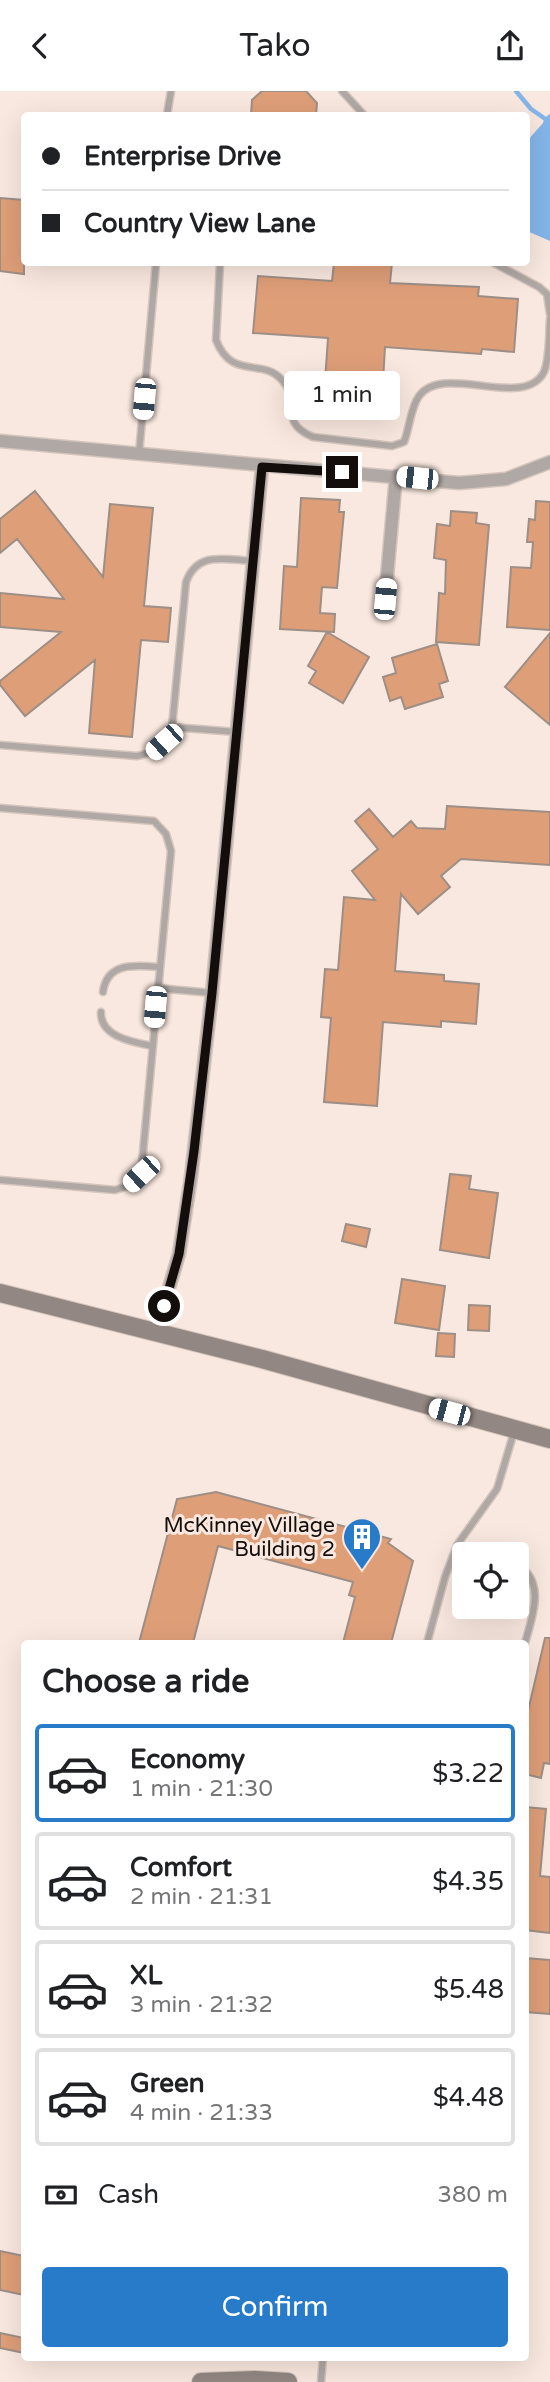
<!DOCTYPE html>
<html lang="en">
<head>
<meta charset="utf-8">
<style>
  body { margin:0; font-family:"Varela Round",sans-serif; background:#f6f6f6; color:#202124; height:100vh; display:flex; flex-direction:column; font-size:26px; white-space:nowrap }
  * { box-sizing:border-box; margin:0 }
  p { font-size:23px; color:#757577 }
  .icon { flex:none; width:38px; height:38px; fill:none; stroke:currentColor; stroke-width:2; stroke-linecap:round; stroke-linejoin:round }
  .map { position:relative; flex:1; overflow:hidden }
  .details { position:absolute; left:21px; top:1549px; width:508px; height:721px; display:flex; flex-direction:column; background:#fff; border-radius:7px; box-shadow:0 7px 28px #0002 }
  .details>* { flex:none }
  .hud { position:absolute; left:21px; top:21px; width:509px; height:154px; border-radius:7px; box-shadow:0 7px 28px #0002; display:grid; align-content:center; height:154px; padding:0 21px; background:#fff }
  .controls { position:absolute; left:452px; top:1451px; display:grid; gap:14px }
  .controls a { display:grid; place-items:center; width:77px; height:77px; border-radius:7px; background:#fff; box-shadow:0 7px 28px #0002; font-size:35px }
  .end { position:absolute; width:32px; height:32px; margin:-16px; border:9px solid #130e0b; background:#fff; box-shadow:0 0 0 4px #fff }
  .from { border-radius:50% }
  .bubble { position:absolute; height:49px; border-radius:7px; background:#fff; box-shadow:0 7px 28px #0002; font-size:23px; font-weight:600; line-height:49px; text-align:center }
  .car { position:absolute; width:21px; height:42px; margin:-21px -10px; border-radius:9px; box-shadow:0 0 5px 2px #0007; background:linear-gradient(#fff 24%,#345 0 40%,#fff 0 76%,#345 0 86%,#fff 0) }
  .hud b { display:flex; align-items:center; gap:24px; height:66px; font-size:26px }
  .hud b+b { border-top:2px solid #e0e0e0 }
  .hud i { width:18px; height:18px; background:#202124 }
  ul { padding:0; list-style:none }
  li { display:flex; align-items:center; gap:21px; height:98px; margin:0 14px 10px; padding:0 7px; border:4px solid #e0e0e0; border-radius:7px }
  li div { flex:1 }
  li b { display:block; font-size:26px }
  li em { font-style:normal; font-weight:600 }
  li.on { border-color:#277bc9 }
  li>.icon { width:63px; height:63px; stroke-width:1.5 }
  h2 { padding:0 21px; font-size:32px; line-height:84px }
  .pay { display:flex; align-items:center; gap:18px; height:77px; padding:0 21px; font-size:26px }
  .pay p { margin-inline-start:auto }
  .button { display:flex; gap:14px; margin-top:auto; padding:14px 21px }
  .button a { flex:1; height:80px; border-radius:7px; background:#277bc9; color:#fff; font-size:28px; font-weight:600; line-height:80px; text-align:center }
  header { display:flex; justify-content:space-between; align-items:center; height:91px; padding:0 21px; background:#fff; font-size:32px; font-weight:600 }
  .map>svg:first-child { display:block }
</style>
</head>
<body>
<header><svg class="icon" aria-label="back" viewBox="0 0 24 24"><path d="M15 5l-7 7 7 7"/></svg>Tako<svg class="icon" aria-label="share" viewBox="0 0 24 24"><path d="M12 15V3M7 8l5-5 5 5M5 13v7h14v-7"/></svg></header>
<div class="map">
<svg width="550" height="2291" viewBox="0 0 550 2291">
  <rect width="100%" height="100%" fill="#f9e8df"/>
  <path fill="#84b5e9" d="M550 23V150L527 140V50L543 32 544 27Z"/>
  <g fill="none" stroke-linecap="round" stroke-linejoin="round">
    <path stroke="#84b5e9" stroke-width="4.5" d="M516 0 531 18 544 27"/>
  </g>
  <path fill="#de9e78" stroke="#9d8e86" stroke-width="2" d="M262 0H306L317 12 316 24H251L252 9Z
    M0 107 24 109V183L0 180Z
    M334 172H392L390 192 479 196 478 205 518 208 514 261 482 258 481 263 385 256 381 324 323 319 328 247 253 242 258 185 332 190Z
    M35 400 103 486 110 413 153 417 144 515 171 517 168 551 141 549 132 646 89 642 95 569 25 625 0 594V590L61 541 0 536V502L64 508 17 448 0 462V428Z
    M301 407 340 409 339 421H344L337 497 322 496 320 522 335 523 334 541 280 538 284 475 297 476Z
    M536 410 550 411V539L507 536 511 476 531 477 533 451H527L529 428 535 429Z
    M451 420 477 422 476 432 489 434 479 554 436 551 439 502 445 503 446 469 434 467 437 433 450 435Z
    M327 541 369 566 343 612 309 592 316 580 308 575Z
    M550 542V634L505 596Z
    M437 553 448 590 439 593 443 606 405 618 401 606 390 610 383 586 396 582 392 567Z
    M447 715 550 721V774L461 768 441 785 450 796 418 823 401 803 395 880 444 884V890L479 893 476 933 441 930V936L383 931 377 1015 324 1011 331 927 321 926 325 878 338 879 344 806 375 809 352 780 378 758 355 730 369 718 393 746 411 730 417 737 445 738Z
    M450 1083 471 1085 469 1098 498 1102 489 1167 440 1159Z
    M346 1133 370 1138 366 1156 342 1150Z
    M402 1188 445 1195 439 1239 395 1232Z
    M469 1214 490 1215 489 1240 468 1239Z
    M438 1242 455 1243 454 1266 436 1265Z
    M216 1401 391 1448 388 1452 413 1470 391 1552H343L355 1506 349 1504 353 1491 218 1455 193 1552H139L177 1408Z
    M545 1547H550V1673L544 1672 541 1687 525 1683V1633Z
    M525 1716 546 1718 540 1785 550 1786V1842L525 1839Z
    M525 1867 550 1869V1923L525 1921Z
    M0 2160 24 2165V2204L0 2199Z
    M0 2242 24 2247V2262L0 2257Z"/>
  <g fill="none" stroke-linecap="round" stroke-linejoin="round">
    <defs>
      <path id="lane" d="M342 0 364 24
        M167 24 171 0
        M220 172 216 249C232 290 262 266 282 289 302 311 277 331 313 346L392 355 404 351C410 336 410 318 419 305 443 271 524 320 544 281 550 266 549 243 550 228
        M494 172 539 196 547 203 550 223
        M139 363 156 172
        M172 636 237 641
        M0 654 137 665C156 662 163 652 172 636L186 491C198 459 225 469 254 470
        M0 717 154 730 166 743 171 760 141 1083 128 1095 115 1099 0 1089
        M157 897 212 902
        M103 901C107 871 135 874 159 876
        M101 921C100 946 133 951 152 955
        M457 1454 485 1463
        M516 1473C547 1490 532 1526 525 1552
        M427 1552 445 1486 457 1454 497 1398 514 1341
        M321 2291 323 2266"/>
      <path id="street" d="M0 350 459 392 506 388 550 371
        M385 508 396 385
        M156 1241 179 1163 191 1086 212 902 262 376"/>
      <path id="secondary" d="M0 1202 262 1268 550 1348
        M201 2291 255 2289 288 2291"/>
    </defs>
    <use href="#lane" stroke="#d4c5bd" stroke-width="9"/>
    <use href="#street" stroke="#d4c5bd" stroke-width="15"/>
    <use href="#secondary" stroke="#d4c5bd" stroke-width="20"/>
    <use href="#lane" stroke="#afa8a4" stroke-width="6"/>
    <use href="#street" stroke="#afa8a4" stroke-width="12"/>
    <use href="#secondary" stroke="#928782" stroke-width="18"/>
  </g>
  <g fill="none" stroke-linecap="round" stroke-linejoin="round">
    <path stroke="#130e0b" stroke-width="9" d="M164 1215 179 1163 194 1060 212 902 262 376 342 381"/>
  </g>
  <defs>
    <symbol id="building-pin" viewBox="-11 -11 22 30"><path d="M0 17L-7.5 6A9.5 9.5 0 1 1 7.5 6Z" fill="#277bc9" stroke="#f9e8df"/><path d="M-4-6H4V6H1V3H-1V6H-4ZM-2.5-4.3h1.7v1.8h-1.7ZM.8-4.3h1.7v1.8H.8ZM-2.5-1h1.7V.8h-1.7ZM.8-1h1.7V.8H.8Z" fill="#fff"/></symbol>
  </defs>
  <g fill-rule="evenodd">
    <use href="#building-pin" x="340" y="1424" width="44" height="60"/>
  </g>
  <g text-anchor="middle" stroke-width="6" stroke-linejoin="round" paint-order="stroke">
    <g font-size="21" fill="#130e0b" stroke="#f9e8df" text-anchor="end">
      <text x="335" y="1441">McKinney Village<tspan x="335" dy="24">Building 2</tspan></text>
    </g>
  </g>
</svg>
<div class="controls">
<a><svg class="icon" aria-label="locate" viewBox="0 0 24 24"><circle cx="12" cy="12" r="6"/><path d="M12 2v4M12 18v4M2 12h4M18 12h4"/></svg></a>
</div>
<i class="end from" style="left:164px;top:1215px"></i>
<i class="end" style="left:342px;top:381px"></i>
<div class="bubble" style="left:284px;top:280px;width:116px">1 min</div>
<i class="car" style="left:144px;top:308px;rotate:185deg"></i>
<i class="car" style="left:417px;top:387px;rotate:276deg"></i>
<i class="car" style="left:385px;top:508px;rotate:5deg"></i>
<i class="car" style="left:164px;top:651px;rotate:228deg"></i>
<i class="car" style="left:155px;top:916px;rotate:185deg"></i>
<i class="car" style="left:141px;top:1083px;rotate:227deg"></i>
<i class="car" style="left:449px;top:1321px;rotate:285deg"></i>
<div class="hud">
<b><i class="from"></i>Enterprise Drive</b>
<b><i></i>Country View Lane</b>
</div>
<section class="details">
<h2>Choose a ride</h2>
<ul>
<li class="on"><svg class="icon" aria-label="car" viewBox="0 0 24 24"><path d="M5 17H2v-5l4-1 3-4h7l3 4 3 1v5h-3M9 17h6M6 11h13"/><circle cx="7" cy="17" r="2"/><circle cx="17" cy="17" r="2"/></svg><div><b>Economy</b><p>1 min · 21:30</p></div><em>$3.22</em></li>
<li><svg class="icon" aria-label="car" viewBox="0 0 24 24"><path d="M5 17H2v-5l4-1 3-4h7l3 4 3 1v5h-3M9 17h6M6 11h13"/><circle cx="7" cy="17" r="2"/><circle cx="17" cy="17" r="2"/></svg><div><b>Comfort</b><p>2 min · 21:31</p></div><em>$4.35</em></li>
<li><svg class="icon" aria-label="car" viewBox="0 0 24 24"><path d="M5 17H2v-5l4-1 3-4h7l3 4 3 1v5h-3M9 17h6M6 11h13"/><circle cx="7" cy="17" r="2"/><circle cx="17" cy="17" r="2"/></svg><div><b>XL</b><p>3 min · 21:32</p></div><em>$5.48</em></li>
<li><svg class="icon" aria-label="car" viewBox="0 0 24 24"><path d="M5 17H2v-5l4-1 3-4h7l3 4 3 1v5h-3M9 17h6M6 11h13"/><circle cx="7" cy="17" r="2"/><circle cx="17" cy="17" r="2"/></svg><div><b>Green</b><p>4 min · 21:33</p></div><em>$4.48</em></li>
</ul>
<div class="pay"><svg class="icon" aria-label="cash" viewBox="0 0 24 24"><path d="M3 7h18v10H3z"/><circle cx="12" cy="12" r="2"/></svg>Cash<p>380 m</p></div>
<div class="button"><a>Confirm</a></div>
</section>
</div>
</body>
</html>
